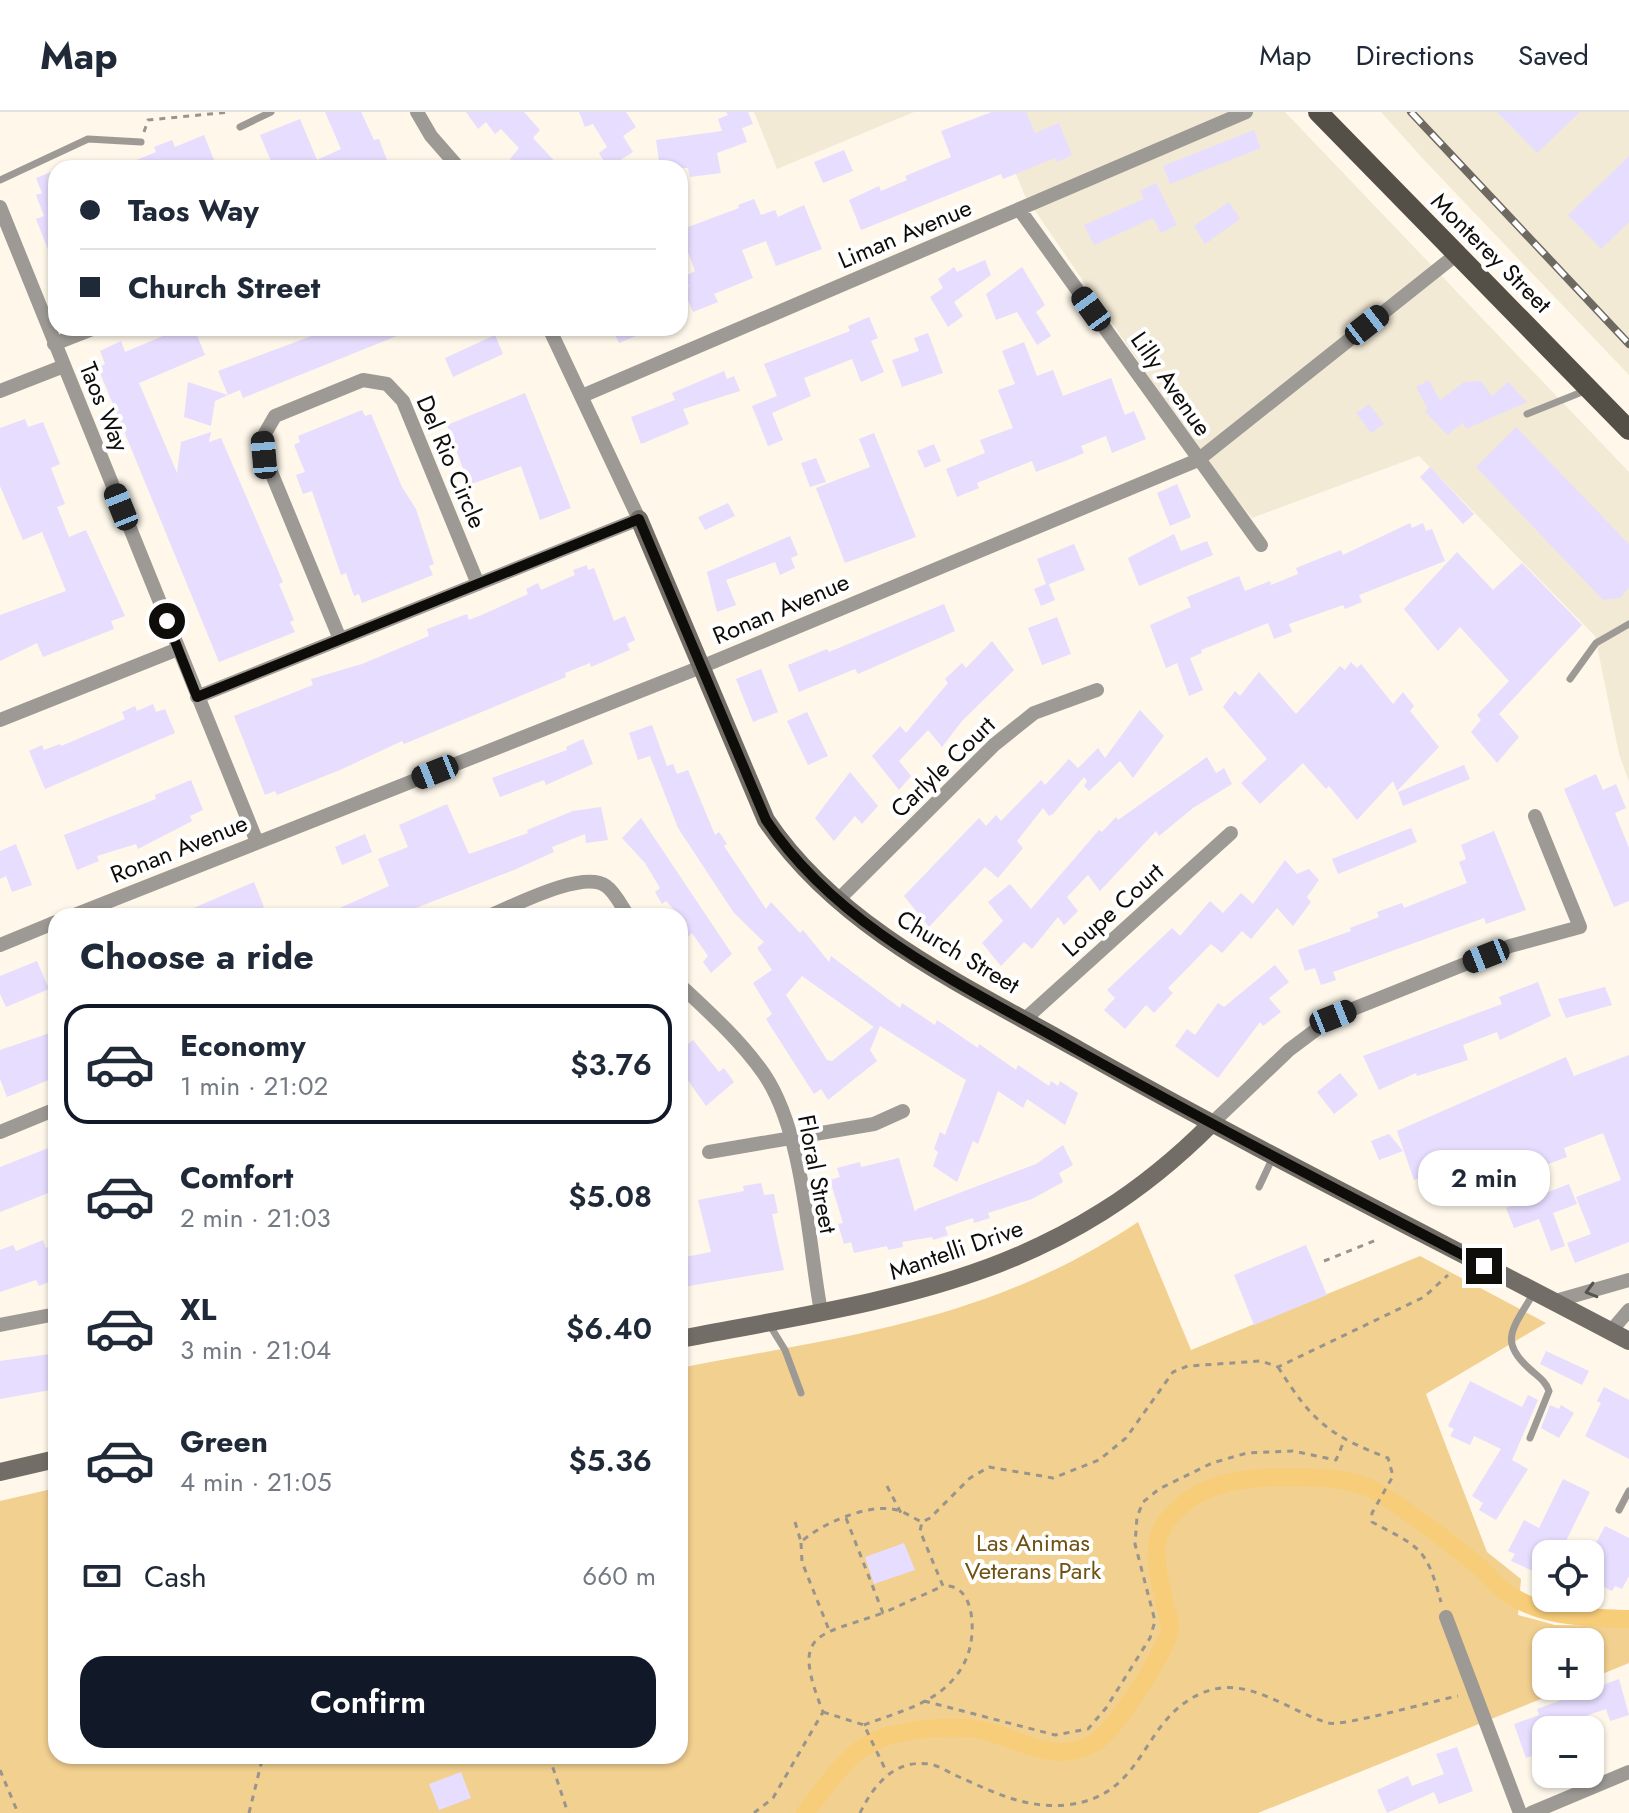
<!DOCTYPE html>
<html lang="en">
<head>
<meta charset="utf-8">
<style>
  body { margin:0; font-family:Jost,sans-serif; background:#f6f6f7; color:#1f2937; height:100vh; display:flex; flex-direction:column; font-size:30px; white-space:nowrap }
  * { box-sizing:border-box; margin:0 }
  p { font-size:26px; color:#747a83 }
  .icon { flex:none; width:44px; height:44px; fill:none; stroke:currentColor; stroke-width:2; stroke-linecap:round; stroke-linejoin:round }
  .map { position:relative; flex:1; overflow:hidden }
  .side { position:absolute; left:48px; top:796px; width:640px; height:856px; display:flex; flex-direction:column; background:#fff; border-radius:24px; box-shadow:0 2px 6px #0004 }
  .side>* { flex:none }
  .hud { position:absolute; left:48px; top:48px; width:640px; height:176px; border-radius:24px; box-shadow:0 2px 6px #0004; display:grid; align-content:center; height:176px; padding:0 32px; background:#fff }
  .tools { position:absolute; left:1532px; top:1428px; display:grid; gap:16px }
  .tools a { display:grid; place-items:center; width:72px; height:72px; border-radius:16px; background:#fff; box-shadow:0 2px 6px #0004; font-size:40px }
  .end { position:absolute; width:36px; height:36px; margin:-18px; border:10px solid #0f0d09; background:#fff; box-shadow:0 0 0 4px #fff }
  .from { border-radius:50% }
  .bubble { position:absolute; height:56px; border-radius:24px; background:#fff; box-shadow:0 2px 6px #0004; font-size:26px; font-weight:600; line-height:56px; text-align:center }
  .car { position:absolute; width:24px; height:48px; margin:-24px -12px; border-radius:10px; box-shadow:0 0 6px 2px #0007; background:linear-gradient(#222 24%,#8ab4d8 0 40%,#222 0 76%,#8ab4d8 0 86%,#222 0) }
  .hud b { display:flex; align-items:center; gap:28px; height:76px; font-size:30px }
  .hud b+b { border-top:2px solid #e0e1e3 }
  .hud i { width:20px; height:20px; background:#1f2937 }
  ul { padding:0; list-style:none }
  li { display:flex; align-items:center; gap:24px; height:120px; margin:0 16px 12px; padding:0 16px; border:4px solid transparent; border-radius:24px }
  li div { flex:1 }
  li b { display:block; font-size:30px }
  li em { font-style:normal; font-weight:600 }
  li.active { border-color:#111827 }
  li>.icon { width:72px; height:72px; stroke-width:1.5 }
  h2 { padding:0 32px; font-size:36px; line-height:96px }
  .pay { display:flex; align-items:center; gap:20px; height:88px; padding:0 32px; font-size:30px }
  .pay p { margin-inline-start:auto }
  .button { display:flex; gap:16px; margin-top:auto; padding:16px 32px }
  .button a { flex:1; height:92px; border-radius:24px; background:#111827; color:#fff; font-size:32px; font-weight:600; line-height:92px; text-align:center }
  header { display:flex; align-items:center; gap:48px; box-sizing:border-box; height:112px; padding:0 40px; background:#fff; border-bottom:2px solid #e0e1e3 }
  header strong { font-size:38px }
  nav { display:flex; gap:44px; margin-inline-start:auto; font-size:28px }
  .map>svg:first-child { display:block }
</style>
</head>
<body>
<header>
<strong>Map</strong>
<nav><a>Map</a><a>Directions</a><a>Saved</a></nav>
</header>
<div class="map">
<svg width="1629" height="1701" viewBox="0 0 1629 1701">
  <rect width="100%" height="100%" fill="#fef7ea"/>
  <path fill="#f3ead6" d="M754 0H914L777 57Z
    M991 0H1285L1629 360V670L1619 642 1595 524 1419 344 1252 406 1208 351 1025 84Z
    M1381 0H1629V263L1425 49Z"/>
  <path fill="#f2d090" d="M1138 1110 1191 1238 1420 1144 1546 1211 1426 1282 1487 1440 1521 1467 1518 1503 1555 1513 1629 1514V1551L1590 1567V1530H1546V1574H1573L1258 1701H0V1389L56 1376V1644H680V1256C850 1223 990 1209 1138 1110Z"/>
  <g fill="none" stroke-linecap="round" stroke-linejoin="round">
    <path stroke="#f8cd79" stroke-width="18" d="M805 1701C822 1680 839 1653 861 1637 889 1616 957 1611 990 1620 1027 1631 1057 1652 1094 1631 1114 1620 1167 1539 1170 1516 1170 1509 1167 1500 1165 1493 1155 1444 1145 1419 1190 1387 1215 1369 1254 1365 1283 1365 1311 1366 1341 1364 1367 1375 1394 1387 1451 1432 1476 1452 1487 1461 1495 1473 1507 1481 1545 1507 1586 1505 1629 1507"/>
  </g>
  <path fill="#e7ddfe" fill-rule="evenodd" d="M325 0H361L374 28 379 27 387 48 366 56H274L260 23 300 7 317 48 341 37Z
    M466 0H524L540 18 533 26 561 56H518L510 47 519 36 501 17 495 22 486 10 478 17Z
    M579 0H626L636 15 623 24 633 40 608 56 599 41 607 35 593 12 585 15Z
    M726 0H748L753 12 742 16 747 30 717 41 721 61 690 65 688 56H660L656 28 722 19 718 7 728 3Z
    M992 0H1026L1035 21 1059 11 1072 43 1057 50 1055 46 1003 67 1001 62 861 118 849 88 879 74 881 79 907 68 905 64 951 45 941 19Z
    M1497 0H1580L1537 41Z
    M1254 18 1261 36 1170 72 1163 54Z
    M204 23 214 48 207 51 209 56H117L156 40 154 35 172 28 175 35Z
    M844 38 853 59 823 71 814 50Z
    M1629 44V110L1601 137 1568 103Z
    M56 58V155H55L36 107 44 104 36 83 42 81 36 66Z
    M1156 71 1177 113 1161 121 1153 106 1094 133 1084 113 1144 87 1140 79Z
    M754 87 761 103 775 98 778 105 804 93 822 137 776 154 766 129 742 138 753 166 714 182 718 190 693 200 683 177 689 174 685 164 695 159 680 118 739 96 738 93Z
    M1229 90 1240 107 1205 132 1194 114Z
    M985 148 991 163 954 190 963 204 948 215 930 185 943 176 938 167 954 155 957 160Z
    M1022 155 1045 193 1036 200 1051 224 1037 233 1017 200 996 208 986 182Z
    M869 205 878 226 871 229 884 260 861 270 852 247 804 266 811 284 772 301 783 328 768 334 752 294 777 284 764 252 850 219 848 214Z
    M182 216H194L205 243 139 271 177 361 181 330 211 320 209 330 221 326 283 470 279 472 294 508 290 510 295 520 219 550 98 256 105 252 100 239 121 229 125 240Z
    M333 216 414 217 243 286 240 278 228 283 218 259Z
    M612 216H655L619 231Z
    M928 221 943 261 902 275 892 248 919 239 914 226Z
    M495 223 503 242 453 265 445 246Z
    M1024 230 1037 264 1053 258 1063 284 1111 266 1125 303 1134 299 1146 327 1112 341 1106 324 1081 334 1084 341 1070 347 1036 360 1032 349 977 371 979 376 957 385 946 357 985 341 980 328 1013 316 998 278 1015 272 1002 239Z
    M724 259 727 267 734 264 740 279 683 297 689 312 641 332 631 305 675 288 672 281Z
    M1429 268 1440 288 1464 270 1481 269 1492 284 1508 270 1527 290 1466 317 1463 311 1447 323 1425 299 1428 297 1416 275Z
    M188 270 228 283 215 289 211 314 184 305Z
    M525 281 571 396 540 408 521 354 469 373 447 313Z
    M1369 292 1384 312 1371 321 1356 301Z
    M362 298 365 304 371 302 402 375 416 397 434 452 429 454 433 463 362 491 359 482 354 484 346 461 341 463 312 379 303 382 296 363 305 360 294 333 300 330 298 324Z
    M25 307 28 315 43 310 60 352 51 356 65 392 57 395 69 425 86 418 125 504 111 509 114 517 43 545 37 531 0 549V503L66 479 42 420 23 428 0 374V316Z
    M1516 315 1629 432V476L1620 486 1603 488 1476 355Z
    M874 321 916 425 845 451 816 376 870 355 859 327Z
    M934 332 941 349 925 356 917 339Z
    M816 346 826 370 810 375 801 351Z
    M1430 355 1474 402 1463 412 1420 365Z
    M1177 372 1191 405 1170 414 1157 381Z
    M728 391 735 404 705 418 698 405Z
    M1410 411 1412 416 1423 411 1426 419 1432 417 1445 449 1359 483 1362 490 1345 497 1343 493 1289 512 1292 520 1274 527 1268 511 1201 538 1202 541 1190 546 1203 578 1189 584 1177 551 1166 556 1150 513 1191 495 1187 485 1239 464 1245 479 1270 469 1271 473 1298 462 1296 456 1341 438 1343 443Z
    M1174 422 1181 439 1207 429 1213 443 1139 474 1128 446Z
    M790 424 798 443 791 446 795 456 780 463 775 450 726 468 736 493 717 500 707 460Z
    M1074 432 1085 458 1049 472 1055 488 1041 494 1034 477 1046 472 1037 447Z
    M1457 440 1493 478 1522 451 1582 513 1499 602 1519 625 1497 651 1471 620 1481 608 1477 603 1509 569 1460 515 1438 539 1404 497Z
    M587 453 588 458 594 456 614 509 625 504 635 528 627 532 630 538 591 555 590 551 565 561 566 565 404 632 402 629 340 658 277 683 275 679 265 683 234 604 313 573 311 567 362 552 429 524 427 517 467 502 469 508 484 502 528 482 526 477 538 471 541 478 575 463 573 458Z
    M944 492 955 519 858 562 855 557 799 580 788 553 827 537 829 540Z
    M1057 505 1071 542 1042 553 1028 516Z
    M992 529 1014 558 962 609 942 635 928 618 899 649 911 664 899 678 872 644 900 614 906 621 948 571 945 567 962 551 966 556Z
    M1351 550 1357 556 1361 552 1393 592 1403 580 1414 594 1410 599 1439 635 1397 679 1393 669 1357 708 1329 674 1326 677 1303 651 1260 692 1241 671 1267 647 1223 595 1235 579 1240 584 1259 560 1296 602 1340 554 1345 558Z
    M761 557 778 600 753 610 736 567Z
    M153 592 156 600 165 597 175 621 45 677 29 639 42 633 44 638 60 632 61 634 125 607 122 600 135 594 137 599Z
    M1140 598 1164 624 1133 666 1120 649 1089 679 1084 674 1087 669 1084 665 1053 702 1049 704 1043 696 1017 729 1023 736 998 766 985 755 929 815 904 784 979 706 986 714 996 703 1001 709 1041 668 1045 673 1069 647 1078 656 1098 636 1105 646Z
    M807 600 828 644 808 653 787 609Z
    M652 613 667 654 673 652 677 662 688 658 715 723 719 720 727 732 724 734 766 797 771 790 800 821 803 818 829 850 831 844 900 896 902 891 935 913 937 908 978 936 979 932 1016 958 1018 953 1049 974 1051 969 1058 974 1060 969 1078 981 1065 1013 1027 987 1023 996 998 979 978 1032 973 1029 957 1070 933 1054 938 1040 934 1037 940 1020 945 1023 966 968 880 914 870 938 877 949 828 988 821 977 814 982 766 907 772 902 753 871 772 858 757 836 764 830 734 801 678 716 650 644 638 648 629 621ZM802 864 874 915 832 949 827 948 786 883Z
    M583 627 593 652 546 673 544 668 500 685 492 666 567 638 566 635Z
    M1207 645 1216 661 1224 656 1232 672 1193 696 1159 724 1156 719 1100 779 1088 763 1067 785 1078 799 1064 813 1058 805 1032 837 1024 830 1001 854 982 831 1003 809 988 790 1010 772 1031 797 1099 718 1102 720 1116 705 1118 708Z
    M1464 653 1470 667 1403 694 1398 680Z
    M850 660 878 694 862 712 855 704 834 729 815 706Z
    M1596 662 1603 678 1616 672 1626 696 1615 701 1629 736V789L1614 795 1564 677Z
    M191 668 203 698 190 704 192 709 138 737 136 732 97 744 99 749 77 758 64 723 156 687 155 683Z
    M447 692 469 742 528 721 527 718 573 699 601 695 608 728 586 731 585 722 552 735 554 740 514 758 395 804H322L389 774 378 747 408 735 399 713Z
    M641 706 732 842 711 861 703 850 708 844 692 821 680 832V804L666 789 662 792 655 780 660 776 645 751 622 726Z
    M1411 716 1417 730 1338 762 1332 747Z
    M1494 719 1526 798 1486 812 1484 806 1333 860 1336 868 1321 873 1315 856 1305 859 1298 838 1351 819 1350 816 1379 805 1377 800 1402 791 1404 796 1467 771 1459 750 1466 747 1461 733Z
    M365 722 372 740 342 753 335 735Z
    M16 732 32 773 12 780 6 764 0 767V739Z
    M1285 748 1297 762 1309 757 1319 768 1307 785 1311 790 1293 814 1277 796 1251 827 1242 819 1222 841 1211 832 1168 876 1173 881 1154 901 1146 893 1125 917 1104 898 1115 886 1107 878 1172 816 1180 824 1210 789 1223 801 1241 781 1253 792Z
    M254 770 264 795 242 804H175Z
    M37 849 49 877 6 895 0 882V864Z
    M1275 853 1289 870 1269 886 1281 900 1263 914 1260 910 1218 966 1175 934 1187 917 1195 923 1218 891 1224 895Z
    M1538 870 1551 904 1500 928 1497 920 1463 933 1468 948 1417 964 1416 961 1379 978 1363 944 1502 892 1499 885Z
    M1605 875 1612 893 1566 906 1558 887Z
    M56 919V965L7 985 0 967V938Z
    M680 920 688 932 693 928 719 960 724 956 734 970 706 994 680 957Z
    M1629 943V1130L1575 1151 1567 1131 1591 1122 1576 1085 1621 1068 1603 1021 1564 1036 1567 1045 1461 1085 1449 1054 1414 1068 1397 1019 1566 945 1574 964Z
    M1340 961 1358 983 1334 1002 1317 980Z
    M1389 1022 1403 1039 1379 1048 1371 1029Z
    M56 1033V1078L0 1100V1055Z
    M1063 1033 1073 1053 1059 1061 1063 1070 1032 1087 988 1101 990 1106 974 1111 973 1106 945 1115 948 1123 933 1128 932 1125 902 1130 903 1135 888 1138 887 1134 854 1141 851 1130 844 1132 838 1112 843 1111 830 1068 840 1065 837 1056 860 1050 861 1055 899 1046 915 1100 917 1097 1036 1052Z
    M761 1071 764 1083 774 1082 778 1101 772 1102 784 1158 683 1175 680 1146 711 1140 698 1088 744 1079 743 1074Z
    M1569 1072 1577 1092 1553 1101 1565 1134 1551 1139 1539 1107 1514 1116 1506 1096Z
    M43 1128 46 1136 56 1132V1167L39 1174 36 1168 0 1180V1138L13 1133 16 1139Z
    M1306 1133 1327 1183 1254 1213 1234 1163Z
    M1546 1239 1589 1259 1582 1273 1540 1252Z
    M50 1242 56 1277 0 1287V1249Z
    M1470 1269 1522 1295 1528 1283 1538 1288 1512 1348 1528 1357 1496 1408 1479 1398 1483 1391 1472 1384 1501 1337 1474 1324 1470 1333 1450 1324 1454 1317 1448 1314Z
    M1604 1275 1629 1288V1347L1585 1324 1601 1291 1597 1289Z
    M1550 1293 1559 1297 1561 1293 1574 1301 1559 1326 1541 1316Z
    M1563 1367 1590 1380 1566 1429 1591 1441 1605 1414 1629 1426V1464L1622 1477 1615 1474 1612 1479 1592 1469 1595 1464 1590 1461V1442H1546V1465L1511 1449 1515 1442 1508 1439 1524 1408 1539 1416Z
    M904 1431 915 1458 874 1472 865 1445Z
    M1619 1567 1629 1603 1610 1609 1606 1597 1563 1612 1565 1618H1546V1639L1526 1646 1514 1612 1539 1603 1537 1597Z
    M1457 1635 1473 1679 1439 1692 1434 1680 1387 1701 1377 1678 1408 1664 1412 1674 1444 1662 1436 1642Z
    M461 1660 471 1686 439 1698 429 1672Z"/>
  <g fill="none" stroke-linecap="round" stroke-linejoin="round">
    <path stroke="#9a958c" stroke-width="3" stroke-dasharray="6 6" stroke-linecap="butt" d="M144 20 148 8 230 0
      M1324 1149 1379 1127
      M1278 1255C1312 1309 1328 1323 1388 1346L1393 1364 1372 1401V1410C1421 1436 1426 1435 1441 1490
      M887 1374 901 1401
      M846 1406 883 1501 943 1474 920 1419 922 1410
      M795 1410 801 1430C821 1412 864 1393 892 1397 902 1398 913 1406 922 1410L930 1406 970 1366 989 1355 1053 1366 1099 1348 1126 1326 1173 1260 1188 1254 1261 1249 1278 1255 1424 1185 1448 1163
      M801 1431 802 1450 829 1518
      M924 1589 1055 1623 1088 1617 1106 1596 1150 1526 1155 1509 1135 1432 1137 1405 1143 1390 1159 1377 1212 1351 1247 1341 1293 1339 1336 1348 1344 1329
      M823 1600 864 1613 887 1661
      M864 1613C892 1602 926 1594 948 1573 957 1564 964 1554 968 1542 976 1520 975 1471 943 1474
      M549 1644 568 1701
      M0 1658 18 1701
      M249 1701 263 1644
      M754 1701 773 1686 823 1600C791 1519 815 1525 883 1501
      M860 1701C873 1674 894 1647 929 1652 938 1653 948 1660 957 1664 993 1680 1026 1697 1067 1693 1148 1683 1139 1608 1202 1581 1246 1562 1286 1598 1328 1611 1342 1615 1437 1588 1458 1584"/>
    <path stroke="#9d9a95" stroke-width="7" d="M240 15 271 0
      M0 68 88 27 141 30
      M1527 302 1587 278
      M1570 567 1596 531 1629 512
      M1259 1075 1273 1045
      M769 1212 785 1238 801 1281
      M1530 1326 1549 1279C1546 1270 1540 1266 1532 1259 1497 1229 1513 1217 1533 1182
      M1619 1398 1629 1379"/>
    <path stroke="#9d9a95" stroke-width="14" d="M417 0 431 24 459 56
      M0 95 257 730
      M1019 97 1261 433
      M54 232 95 216
      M0 279 64 254
      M582 284 1246 0
      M340 527 264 343 263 325 275 304 363 268 387 272 403 289 478 472
      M197 585 639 407 549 216
      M0 608 178 537
      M837 789 994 633 1034 601 1097 578
      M72 804 701 555 1198 348 1457 142
      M489 804C513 794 584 757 606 774 615 780 622 795 628 804
      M0 833 56 810
      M680 873C710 901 740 928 764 962 804 1021 808 1130 821 1200
      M1024 908 1231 721
      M1210 1013 1289 938 1333 905 1510 834 1580 815 1535 704
      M0 1020 56 997
      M709 1040 874 1012 903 999
      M1552 1190 1629 1168
      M0 1213 56 1202
      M1611 1219 1629 1198
      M1446 1505 1520 1701
      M1531 1701 1629 1660"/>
    <path stroke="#726e67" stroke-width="18" d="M639 407 766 708C839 817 967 875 1079 938 1259 1040 1446 1132 1629 1229
      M680 1227C888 1187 1052 1171 1210 1013
      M0 1360 56 1347"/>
    <path stroke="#544f47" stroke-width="20" d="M1318 0 1629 318"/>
    <defs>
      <path id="rail" d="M1411 0 1629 232"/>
    </defs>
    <use href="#rail" stroke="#6e6a62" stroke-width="8"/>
    <use href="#rail" stroke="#fff" stroke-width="5" stroke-dasharray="15" stroke-linecap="butt"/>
  </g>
  <defs><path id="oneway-chevron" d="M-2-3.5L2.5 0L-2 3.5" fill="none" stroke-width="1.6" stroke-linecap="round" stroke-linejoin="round" transform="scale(2)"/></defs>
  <use stroke="#56544f" href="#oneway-chevron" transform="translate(1591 1179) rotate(164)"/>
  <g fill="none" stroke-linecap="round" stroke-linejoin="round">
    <path stroke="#0f0d09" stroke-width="10" d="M167 509 197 585 639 407 766 708C837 815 961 872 1070 934 1206 1010 1345 1082 1484 1154"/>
  </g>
  <g text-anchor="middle" stroke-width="8" stroke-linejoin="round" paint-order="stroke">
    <g font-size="24" fill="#0f0d09" stroke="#fff">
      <text transform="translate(905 122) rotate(-23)" y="8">Liman Avenue</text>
      <text transform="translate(1491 141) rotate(45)" y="8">Monterey Street</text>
      <text transform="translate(1171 272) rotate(55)" y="8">Lilly Avenue</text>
      <text transform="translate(104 295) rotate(68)" y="8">Taos Way</text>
      <text transform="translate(451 350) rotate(67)" y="8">Del Rio Circle</text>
      <text transform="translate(781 497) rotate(-23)" y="8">Ronan Avenue</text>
      <text transform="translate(943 655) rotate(-44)" y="8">Carlyle Court</text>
      <text transform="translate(179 737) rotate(-22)" y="8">Ronan Avenue</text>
      <text transform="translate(1113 798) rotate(-42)" y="8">Loupe Court</text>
      <text transform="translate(958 840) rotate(31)" y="8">Church Street</text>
      <text transform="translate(817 1062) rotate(79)" y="8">Floral Street</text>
      <text transform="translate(956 1138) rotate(-19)" y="8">Mantelli Drive</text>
    </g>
    <g font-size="24" fill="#6f5212" stroke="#fff">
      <text x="1033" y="1439">Las Animas<tspan x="1033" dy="28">Veterans Park</tspan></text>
    </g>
  </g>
</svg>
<div class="tools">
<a><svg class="icon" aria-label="locate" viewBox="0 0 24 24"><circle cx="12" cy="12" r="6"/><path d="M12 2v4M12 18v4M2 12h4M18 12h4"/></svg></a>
<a>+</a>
<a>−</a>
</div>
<i class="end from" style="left:167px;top:509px"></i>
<i class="end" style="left:1484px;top:1154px"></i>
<div class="bubble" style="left:1418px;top:1038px;width:132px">2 min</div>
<i class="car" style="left:1091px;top:197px;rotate:324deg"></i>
<i class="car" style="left:1367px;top:213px;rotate:52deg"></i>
<i class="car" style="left:264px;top:343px;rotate:355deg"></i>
<i class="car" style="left:121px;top:395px;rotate:338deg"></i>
<i class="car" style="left:435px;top:660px;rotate:248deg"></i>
<i class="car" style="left:1486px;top:844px;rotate:248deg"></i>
<i class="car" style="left:1333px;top:905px;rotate:68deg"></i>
<div class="hud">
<b><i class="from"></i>Taos Way</b>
<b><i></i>Church Street</b>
</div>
<section class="side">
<h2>Choose a ride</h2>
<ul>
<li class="active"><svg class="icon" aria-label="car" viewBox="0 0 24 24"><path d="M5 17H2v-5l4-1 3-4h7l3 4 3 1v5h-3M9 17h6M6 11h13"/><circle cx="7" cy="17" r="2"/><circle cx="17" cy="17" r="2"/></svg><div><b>Economy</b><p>1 min · 21:02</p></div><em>$3.76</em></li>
<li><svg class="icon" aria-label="car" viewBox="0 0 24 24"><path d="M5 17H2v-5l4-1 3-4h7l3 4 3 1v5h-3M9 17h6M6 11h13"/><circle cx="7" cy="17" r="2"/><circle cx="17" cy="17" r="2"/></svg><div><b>Comfort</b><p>2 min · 21:03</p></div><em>$5.08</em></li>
<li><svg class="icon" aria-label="car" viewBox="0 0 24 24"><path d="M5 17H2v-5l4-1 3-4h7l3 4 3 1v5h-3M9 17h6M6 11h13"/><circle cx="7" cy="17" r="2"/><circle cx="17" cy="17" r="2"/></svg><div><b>XL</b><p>3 min · 21:04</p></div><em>$6.40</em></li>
<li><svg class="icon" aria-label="car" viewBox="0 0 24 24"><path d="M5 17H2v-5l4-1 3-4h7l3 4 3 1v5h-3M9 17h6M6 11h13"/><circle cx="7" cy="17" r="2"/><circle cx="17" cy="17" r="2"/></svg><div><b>Green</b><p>4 min · 21:05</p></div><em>$5.36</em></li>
</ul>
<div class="pay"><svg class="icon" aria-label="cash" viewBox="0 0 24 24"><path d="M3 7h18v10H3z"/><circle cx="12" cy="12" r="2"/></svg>Cash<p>660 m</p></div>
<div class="button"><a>Confirm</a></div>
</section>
</div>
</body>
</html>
